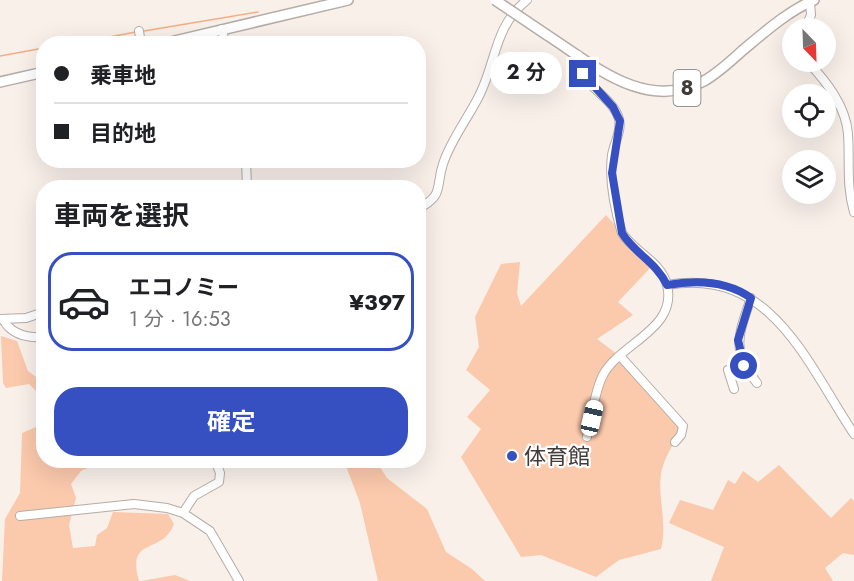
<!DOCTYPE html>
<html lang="ja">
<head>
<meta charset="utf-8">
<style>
  body { margin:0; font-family:Jost,"Noto Sans JP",sans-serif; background:#f6f6f6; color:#202124; height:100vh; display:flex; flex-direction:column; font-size:22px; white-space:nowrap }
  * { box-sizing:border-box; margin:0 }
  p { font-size:20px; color:#757577 }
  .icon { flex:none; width:33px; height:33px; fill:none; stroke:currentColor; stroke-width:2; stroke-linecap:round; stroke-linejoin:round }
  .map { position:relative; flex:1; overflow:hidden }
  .panel { position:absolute; left:36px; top:180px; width:390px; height:288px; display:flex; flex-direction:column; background:#fff; border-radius:24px; box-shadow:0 6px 24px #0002 }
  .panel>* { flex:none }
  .guide { position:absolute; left:36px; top:36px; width:390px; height:132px; border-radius:24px; box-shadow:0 6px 24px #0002; display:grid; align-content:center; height:132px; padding:0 18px; background:#fff }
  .needle { width:39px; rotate:157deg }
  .buttons { position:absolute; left:782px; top:18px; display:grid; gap:12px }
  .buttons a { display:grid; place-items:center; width:54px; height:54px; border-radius:50%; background:#fff; box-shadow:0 6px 24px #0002; font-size:30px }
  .end { position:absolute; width:27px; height:27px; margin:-14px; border:8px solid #364fc1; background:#fff; box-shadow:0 0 0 3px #fff }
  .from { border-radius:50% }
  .bubble { position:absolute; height:42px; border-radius:21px; background:#fff; box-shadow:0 6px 24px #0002; font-size:20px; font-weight:700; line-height:42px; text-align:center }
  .car { position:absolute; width:18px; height:36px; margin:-18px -9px; border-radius:8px; box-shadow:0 0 4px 2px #0007; background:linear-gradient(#fff 24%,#345 0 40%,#fff 0 76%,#345 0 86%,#fff 0) }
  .guide b { display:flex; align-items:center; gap:21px; height:57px; font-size:22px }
  .guide b+b { border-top:2px solid #e0e0e0 }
  .guide i { width:15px; height:15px; background:#202124 }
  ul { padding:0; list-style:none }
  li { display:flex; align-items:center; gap:18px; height:99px; margin:0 12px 9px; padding:0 6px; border:3px solid transparent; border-radius:24px }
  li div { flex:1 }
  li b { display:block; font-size:22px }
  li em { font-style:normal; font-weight:700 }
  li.on { border-color:#364fc1 }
  li>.icon { width:54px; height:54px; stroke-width:1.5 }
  h2 { padding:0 18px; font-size:27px; line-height:72px }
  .primary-button { display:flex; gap:12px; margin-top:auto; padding:12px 18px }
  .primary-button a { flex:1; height:69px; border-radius:24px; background:#364fc1; color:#fff; font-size:24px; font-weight:700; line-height:69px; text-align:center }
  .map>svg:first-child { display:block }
</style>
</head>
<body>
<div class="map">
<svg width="854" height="581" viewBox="0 0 854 581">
  <rect width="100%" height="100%" fill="#f9f0ea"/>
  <path fill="#fbc9ac" d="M606 215 615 225 625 244 651 267 618 302 633 315 597 339 621 357 683 426C676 440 666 454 662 469 656 494 668 521 661 549L619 560 596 577 541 555 521 557 461 457 481 429 467 417 490 390 466 370 479 347 475 317 501 264 520 262 517 293 521 306Z
    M1 336 17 341 28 371 43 382V407L37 392 29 384 6 388 3 383Z
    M43 424 44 460 103 461 81 471 71 484 76 498 69 525 73 548 95 546 97 535 107 528 113 512 168 514 174 524C162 556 126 535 139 581H2L5 519 20 493 22 433Z
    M344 461H376L387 478 427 509 446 552 472 569 485 581H378L360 503Z
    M779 465 831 518 851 498 854 501V555L843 553 825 568 833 581H711L724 547 669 523 680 500 713 510 728 480 735 484 743 471 758 482Z
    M175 575 190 581H141Z"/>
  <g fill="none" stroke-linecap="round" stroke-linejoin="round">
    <path stroke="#f5ae83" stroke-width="1.5" d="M144 31 258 12
      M71 44 136 32
      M0 56 44 48"/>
    <defs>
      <path id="minor" d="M805 28 811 15 810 2
        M222 29 225 44
        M139 31 141 44
        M578 55C576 85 612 94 619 119 622 131 614 143 612 155 609 179 615 210 622 233 634 252 661 261 667 285 678 329 620 343 603 375 594 392 592 418 587 437
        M808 62C826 81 846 106 848 134 850 161 846 185 854 212
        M246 160 247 188
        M418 209C445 194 435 188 443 164 451 139 469 117 480 94 497 59 494 27 527 0
        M667 285C771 266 806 362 854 434
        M751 298C738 336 731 349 757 383
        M0 319 26 318 44 312
        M3 319C11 335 27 338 44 337
        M621 357 683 426 681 435 675 442
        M734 389 728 370 743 364
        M183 513 194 496 219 482 220 473 215 460
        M20 516 134 504 167 508 183 513 210 531 239 581"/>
      <path id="major" d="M547 35C595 66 645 112 704 81 718 73 731 61 743 50 766 31 787 12 814 0
        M162 44 348 0
        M0 82 44 72"/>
    </defs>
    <use href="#minor" stroke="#b5aca7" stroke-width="10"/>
    <use href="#major" stroke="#b5aca7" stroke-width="12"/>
    <use href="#minor" stroke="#fff" stroke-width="8"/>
    <use href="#major" stroke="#fff" stroke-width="9"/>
    <defs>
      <path id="major-bridge" d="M495 0 547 35"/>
    </defs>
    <use href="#major-bridge" stroke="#b5aca7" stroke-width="12" stroke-linecap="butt"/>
    <use href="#major-bridge" stroke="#fff" stroke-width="9"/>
  </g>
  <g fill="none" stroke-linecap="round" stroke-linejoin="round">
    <path stroke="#364fc1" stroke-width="8" d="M583 74 613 107 620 121 612 173 622 233C634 253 656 262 667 285 695 280 727 281 751 298L738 340 744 366"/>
  </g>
  <circle fill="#364fc1" stroke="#fff" stroke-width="2" cx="512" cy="456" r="6"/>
  <g text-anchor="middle" stroke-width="4.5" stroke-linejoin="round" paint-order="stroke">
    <rect fill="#fff" stroke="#797675" stroke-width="1.5" x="673.5" y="70" width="27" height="36" rx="4.5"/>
    <g font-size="21" font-weight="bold" fill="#403c3a">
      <text x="687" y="95">8</text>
    </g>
    <g font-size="22" fill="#403c3a" stroke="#fff" text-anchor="start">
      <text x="524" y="464">体育館</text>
    </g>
  </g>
</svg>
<div class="buttons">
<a><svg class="needle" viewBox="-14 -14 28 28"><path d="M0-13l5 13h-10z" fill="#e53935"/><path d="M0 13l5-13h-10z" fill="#757577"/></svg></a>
<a><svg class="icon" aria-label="locate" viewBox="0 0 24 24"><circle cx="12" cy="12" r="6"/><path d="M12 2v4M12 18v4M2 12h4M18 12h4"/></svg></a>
<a><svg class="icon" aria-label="layers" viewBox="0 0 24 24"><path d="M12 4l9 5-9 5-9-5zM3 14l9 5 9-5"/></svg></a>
</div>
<i class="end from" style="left:744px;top:366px"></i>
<i class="end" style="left:583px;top:74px"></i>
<div class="bubble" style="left:490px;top:52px;width:72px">2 分</div>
<i class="car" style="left:592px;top:418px;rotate:13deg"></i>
<div class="guide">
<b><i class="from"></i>乗車地</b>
<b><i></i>目的地</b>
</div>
<section class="panel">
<h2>車両を選択</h2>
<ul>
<li class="on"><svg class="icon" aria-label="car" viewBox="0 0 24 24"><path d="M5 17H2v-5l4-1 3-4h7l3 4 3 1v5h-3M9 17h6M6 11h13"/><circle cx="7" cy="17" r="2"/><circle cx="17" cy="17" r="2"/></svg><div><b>エコノミー</b><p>1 分 · 16:53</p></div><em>¥397</em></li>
</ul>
<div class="primary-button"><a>確定</a></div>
</section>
</div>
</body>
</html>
